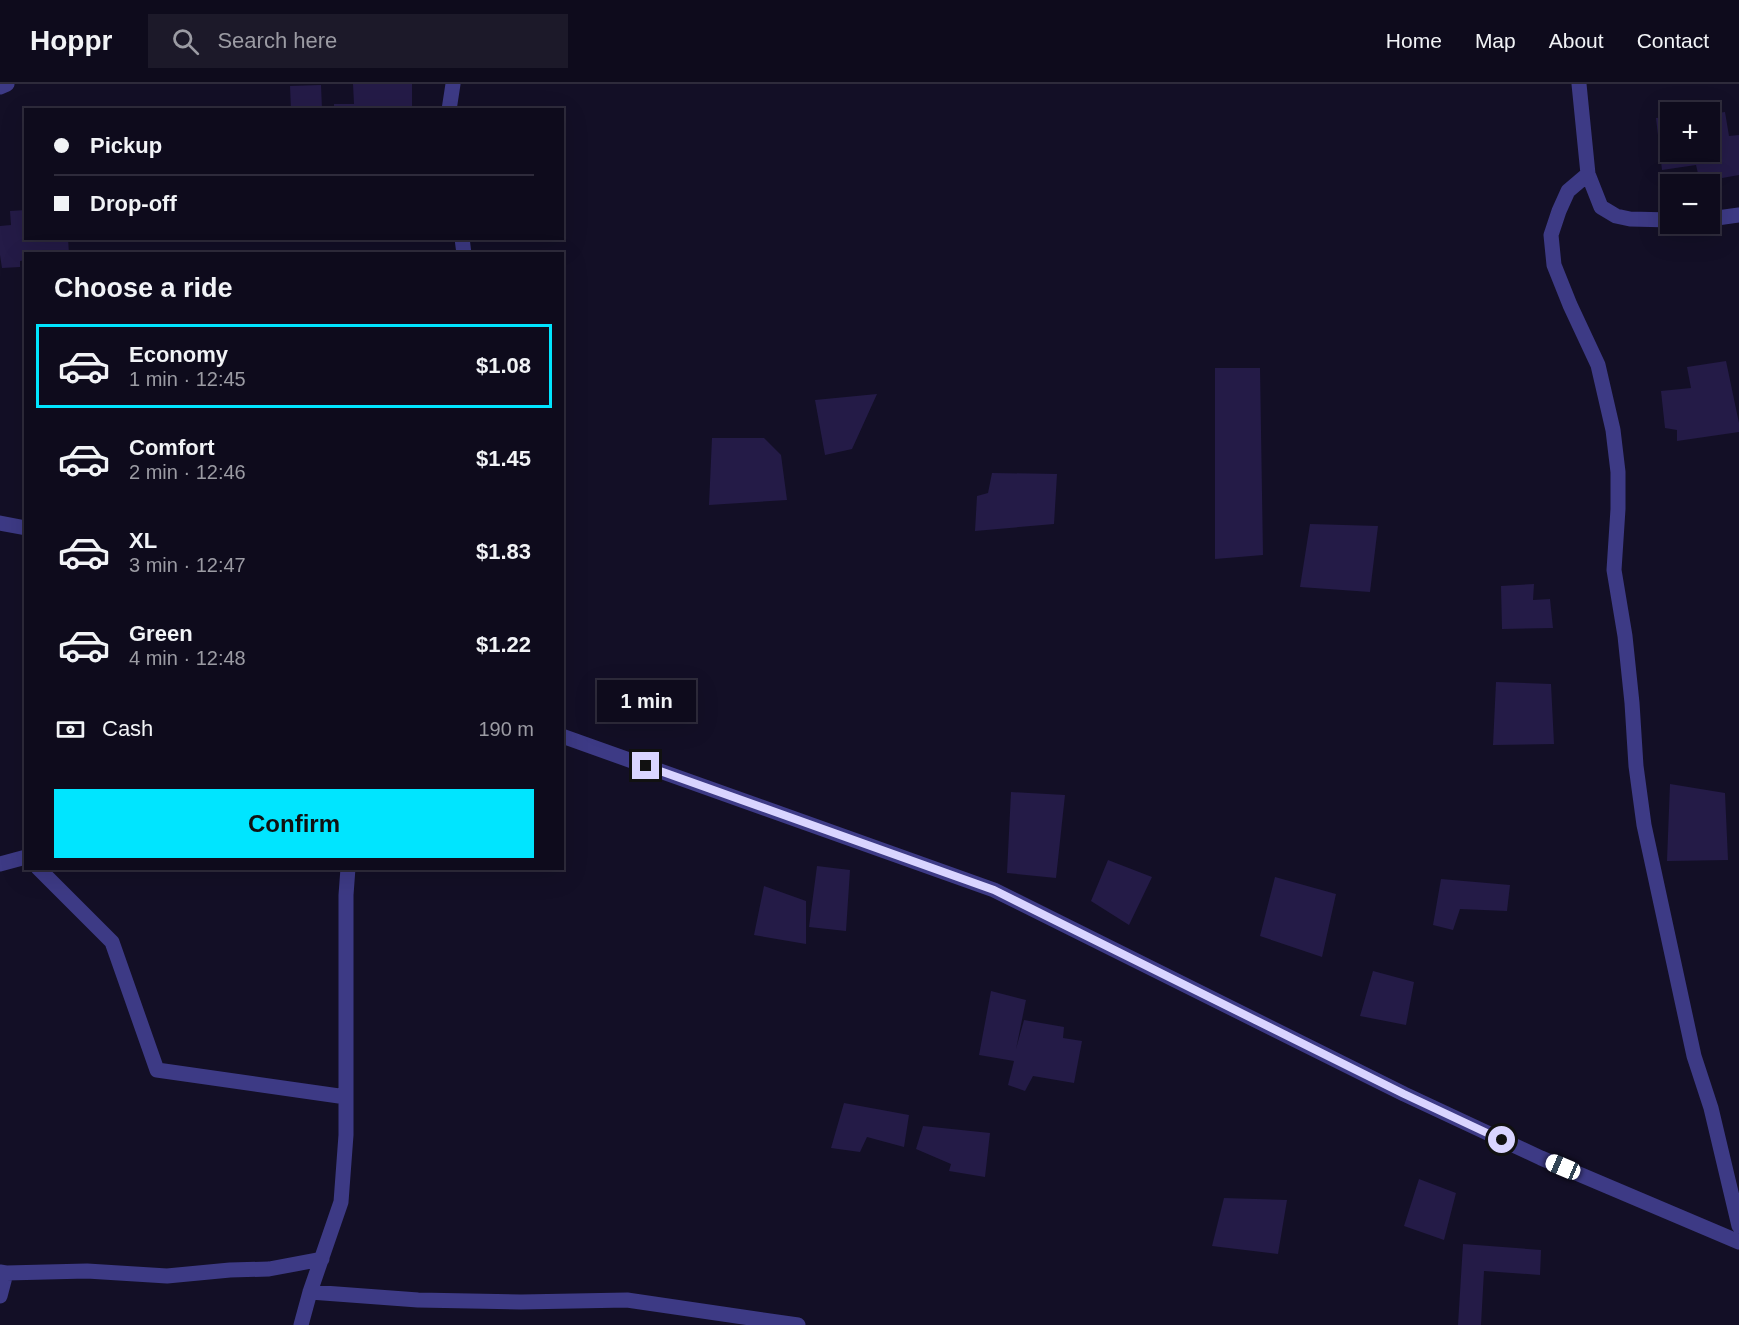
<!DOCTYPE html>
<html lang="en">
<head>
<meta charset="utf-8">
<style>
  body { margin:0; font-family:Helvetica,sans-serif; background:#1c1929; color:#f1f3f6; height:100vh; display:flex; flex-direction:column; font-size:22px; white-space:nowrap }
  * { box-sizing:border-box; margin:0 }
  p { font-size:20px; color:#9b9ba3 }
  .icon { flex:none; width:33px; height:33px; fill:none; stroke:currentColor; stroke-width:2; stroke-linecap:round; stroke-linejoin:round }
  .map { position:relative; flex:1; overflow:hidden }
  .sheet { position:absolute; left:24px; top:168px; width:540px; height:618px; display:flex; flex-direction:column; background:#0e0b1c; border-radius:0px; box-shadow:0 6px 24px #0002,0 0 0 2px #2e2b3b }
  .sheet>* { flex:none }
  .banner { position:absolute; left:24px; top:24px; width:540px; height:132px; border-radius:0px; box-shadow:0 6px 24px #0002,0 0 0 2px #2e2b3b; display:grid; align-content:center; height:132px; padding:0 30px; background:#0e0b1c }
  .fabs { position:absolute; left:1660px; top:18px; display:grid; gap:12px }
  .fabs a { display:grid; place-items:center; width:60px; height:60px; border-radius:0px; background:#0e0b1c; box-shadow:0 6px 24px #0002,0 0 0 2px #2e2b3b; font-size:30px }
  .end { position:absolute; width:27px; height:27px; margin:-14px; border:8px solid #d9d4ff; background:#111; box-shadow:0 0 0 3px #111 }
  .from { border-radius:50% }
  .bubble { position:absolute; height:42px; border-radius:0px; background:#0e0b1c; box-shadow:0 6px 24px #0002,0 0 0 2px #2e2b3b; font-size:20px; font-weight:700; line-height:42px; text-align:center }
  .car { position:absolute; width:18px; height:36px; margin:-18px -9px; border-radius:8px; box-shadow:0 0 4px 2px #0007; background:linear-gradient(#fff 24%,#345 0 40%,#fff 0 76%,#345 0 86%,#fff 0) }
  .banner b { display:flex; align-items:center; gap:21px; height:57px; font-size:22px }
  .banner b+b { border-top:2px solid #2e2b3b }
  .banner i { width:15px; height:15px; background:#f1f3f6 }
  ul { padding:0; list-style:none }
  li { display:flex; align-items:center; gap:18px; height:84px; margin:0 12px 9px; padding:0 18px; border:3px solid transparent; border-radius:0px }
  li div { flex:1 }
  li b { display:block; font-size:22px }
  li em { font-style:normal; font-weight:700 }
  li.active { border-color:#00e5ff }
  li>.icon { width:54px; height:54px; stroke-width:1.5 }
  h2 { padding:0 30px; font-size:27px; line-height:72px }
  .pay { display:flex; align-items:center; gap:15px; height:66px; padding:0 30px; font-size:22px }
  .pay p { margin-inline-start:auto }
  .action { display:flex; gap:12px; margin-top:auto; padding:12px 30px }
  .action a { flex:1; height:69px; border-radius:0px; background:#00e5ff; color:#111; font-size:24px; font-weight:700; line-height:69px; text-align:center }
  header { display:flex; align-items:center; gap:36px; box-sizing:border-box; height:84px; padding:0 30px; background:#0e0b1c; border-bottom:2px solid #2e2b3b }
  header strong { font-size:28px }
  nav { display:flex; gap:33px; margin-inline-start:auto; font-size:21px }
  .search { width:420px; height:54px; background:#1c1929; display:flex; align-items:center; gap:15px; box-sizing:border-box; padding:0 21px; border-radius:0px; color:#9b9ba3; font-size:22px }
  .map>svg:first-child { display:block }
</style>
</head>
<body>
<header>
<strong>Hoppr</strong>
<div class="search"><svg class="icon" aria-label="search" viewBox="0 0 24 24"><circle cx="10" cy="10" r="6"/><path d="M15 15l6 6"/></svg>Search here</div>
<nav><a>Home</a><a>Map</a><a>About</a><a>Contact</a></nav>
</header>
<div class="map">
<svg width="1739" height="1241" viewBox="0 0 1739 1241">
  <rect width="100%" height="100%" fill="#130f26"/>
  <path fill="#241b47" d="M353 0H412V26H334V20H354Z
    M321 1 322 25 291 26 290 2Z
    M1725 28 1729 52 1739 51V91L1700 98 1696 81 1662 86 1656 34 1671 33V68H1710V30Z
    M26 126V154H68L69 170H26V176L20 177V183L2 184 0 171V142L11 141 10 127Z
    M1726 277 1739 339V348L1677 357V346L1665 344 1661 307 1691 304 1687 283Z
    M1215 284H1260L1263 471 1215 475Z
    M877 310 852 365 825 371 815 316Z
    M712 354H764L781 371 787 416 709 421Z
    M992 389 1057 390 1054 440 975 447 977 412 988 409Z
    M1310 440 1378 442 1370 508 1300 503Z
    M1534 500 1533 516 1550 515 1553 544 1502 545 1501 502Z
    M1496 598 1551 600 1554 660 1493 661Z
    M1670 700 1725 709 1728 776 1667 777Z
    M1011 708 1065 711 1056 794 1007 789Z
    M1108 776 1152 793 1129 841 1091 817Z
    M817 782 850 786 846 847 809 843Z
    M1275 793 1336 810 1322 873 1260 852Z
    M1441 795 1510 801 1507 827 1460 825 1453 846 1433 841Z
    M764 802 806 817V860L754 851Z
    M1373 887 1414 898 1406 941 1360 932Z
    M991 907 1026 916 1016 965 1024 936 1064 943 1063 954 1082 957 1074 999 1033 992 1025 1007 1008 1001 1014 977 979 971Z
    M844 1019 909 1031 904 1063 867 1053 860 1068 831 1064Z
    M923 1042 990 1049 985 1093 949 1087 951 1080 916 1065Z
    M1419 1095 1456 1109 1444 1156 1404 1142Z
    M1224 1114 1287 1116 1278 1170 1212 1162Z
    M1463 1160 1541 1166 1540 1191 1484 1187 1481 1241H1458Z"/>
  <g fill="none" stroke-linecap="round" stroke-linejoin="round">
    <path stroke="#3d3a85" stroke-width="15" d="M1579 0 1588 90 1601 123 1616 132 1630 135 1671 136
      M0 3 7 0
      M449 26 453 0
      M1588 90 1568 107 1559 127 1551 151 1554 181 1570 221 1598 281 1613 346 1618 388V425L1614 486 1625 552 1632 619 1636 682 1644 741 1694 972 1711 1024 1739 1142
      M1710 135 1739 131
      M462 154 464 170
      M0 439 26 444
      M562 652 994 806 1404 1010 1541 1074 1739 1158
      M0 780 26 773
      M38 784 112 858 157 986 346 1013
      M0 1188 6 1189 87 1187 167 1192 230 1186 269 1185 322 1175
      M310 1208 418 1216 521 1218 627 1216 798 1241
      M0 1212 6 1189
      M301 1241 310 1208 341 1118 346 1051V811L348 784"/>
  </g>
  <g fill="none" stroke-linecap="round" stroke-linejoin="round">
    <path stroke="#d9d4ff" stroke-width="8" d="M646 682 994 806 1404 1010 1502 1056"/>
  </g>
</svg>
<div class="fabs">
<a>+</a>
<a>−</a>
</div>
<i class="end from" style="left:1502px;top:1056px"></i>
<i class="end" style="left:646px;top:682px"></i>
<div class="bubble" style="left:597px;top:596px;width:99px">1 min</div>
<i class="car" style="left:1563px;top:1083px;rotate:293deg"></i>
<div class="banner">
<b><i class="from"></i>Pickup</b>
<b><i></i>Drop-off</b>
</div>
<section class="sheet">
<h2>Choose a ride</h2>
<ul>
<li class="active"><svg class="icon" aria-label="car" viewBox="0 0 24 24"><path d="M5 17H2v-5l4-1 3-4h7l3 4 3 1v5h-3M9 17h6M6 11h13"/><circle cx="7" cy="17" r="2"/><circle cx="17" cy="17" r="2"/></svg><div><b>Economy</b><p>1 min · 12:45</p></div><em>$1.08</em></li>
<li><svg class="icon" aria-label="car" viewBox="0 0 24 24"><path d="M5 17H2v-5l4-1 3-4h7l3 4 3 1v5h-3M9 17h6M6 11h13"/><circle cx="7" cy="17" r="2"/><circle cx="17" cy="17" r="2"/></svg><div><b>Comfort</b><p>2 min · 12:46</p></div><em>$1.45</em></li>
<li><svg class="icon" aria-label="car" viewBox="0 0 24 24"><path d="M5 17H2v-5l4-1 3-4h7l3 4 3 1v5h-3M9 17h6M6 11h13"/><circle cx="7" cy="17" r="2"/><circle cx="17" cy="17" r="2"/></svg><div><b>XL</b><p>3 min · 12:47</p></div><em>$1.83</em></li>
<li><svg class="icon" aria-label="car" viewBox="0 0 24 24"><path d="M5 17H2v-5l4-1 3-4h7l3 4 3 1v5h-3M9 17h6M6 11h13"/><circle cx="7" cy="17" r="2"/><circle cx="17" cy="17" r="2"/></svg><div><b>Green</b><p>4 min · 12:48</p></div><em>$1.22</em></li>
</ul>
<div class="pay"><svg class="icon" aria-label="cash" viewBox="0 0 24 24"><path d="M3 7h18v10H3z"/><circle cx="12" cy="12" r="2"/></svg>Cash<p>190 m</p></div>
<div class="action"><a>Confirm</a></div>
</section>
</div>
</body>
</html>
